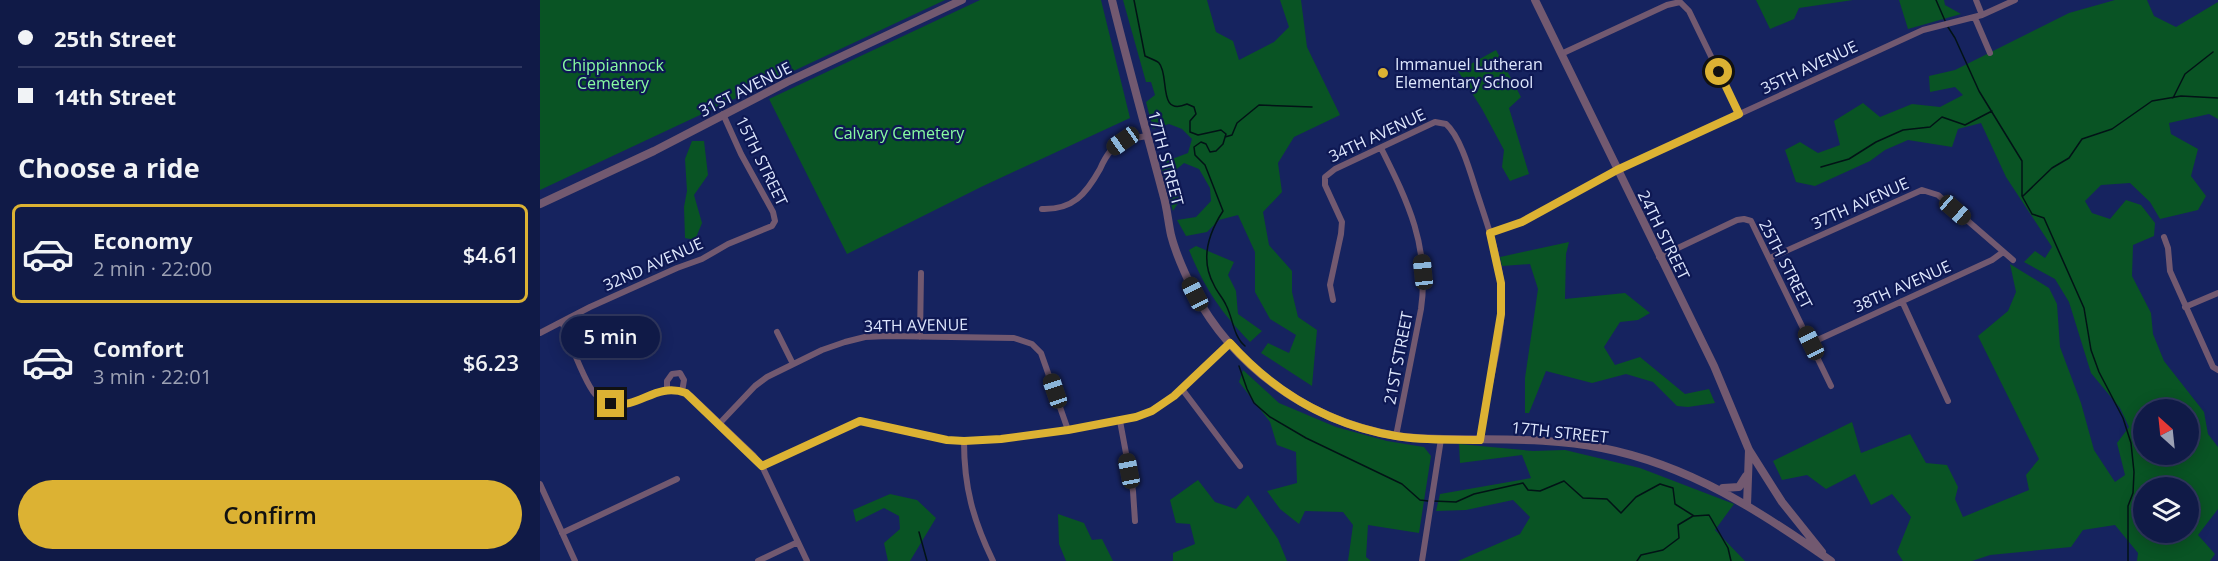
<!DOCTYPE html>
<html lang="en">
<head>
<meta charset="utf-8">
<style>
  body { margin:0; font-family:"Open Sans",sans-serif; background:#1e2752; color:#f1f3f6; height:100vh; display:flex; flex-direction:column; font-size:22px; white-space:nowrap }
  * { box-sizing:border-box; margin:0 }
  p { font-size:20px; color:#9ca1b4 }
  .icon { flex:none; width:33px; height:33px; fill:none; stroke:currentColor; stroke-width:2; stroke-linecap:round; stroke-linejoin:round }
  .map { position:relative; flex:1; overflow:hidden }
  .panel { display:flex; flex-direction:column; background:#101a47; width:540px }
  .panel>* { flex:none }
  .guide { display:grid; align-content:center; height:132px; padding:0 18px; background:#101a47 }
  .needle { width:39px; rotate:333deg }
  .buttons { position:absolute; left:1593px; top:399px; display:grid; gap:12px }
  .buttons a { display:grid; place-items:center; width:66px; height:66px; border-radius:50%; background:#101a47; box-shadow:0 3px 15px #0003,0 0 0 2px #303860; font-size:30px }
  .end { position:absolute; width:27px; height:27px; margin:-14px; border:8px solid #dcb233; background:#111; box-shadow:0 0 0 3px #111 }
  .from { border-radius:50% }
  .bubble { position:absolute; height:42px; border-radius:21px; background:#101a47; box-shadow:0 3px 15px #0003,0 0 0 2px #303860; font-size:20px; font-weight:600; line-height:42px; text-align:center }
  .car { position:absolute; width:18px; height:36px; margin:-18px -9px; border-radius:8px; box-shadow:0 0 4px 2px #0007; background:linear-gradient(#222 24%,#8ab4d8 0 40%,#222 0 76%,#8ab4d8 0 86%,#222 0) }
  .guide b { display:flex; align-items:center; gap:21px; height:57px; font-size:22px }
  .guide b+b { border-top:2px solid #303860 }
  .guide i { width:15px; height:15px; background:#f1f3f6 }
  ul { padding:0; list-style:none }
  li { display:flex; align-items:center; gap:18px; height:99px; margin:0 12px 9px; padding:0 6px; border:3px solid transparent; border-radius:9px }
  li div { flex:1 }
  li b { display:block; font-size:22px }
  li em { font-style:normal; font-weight:600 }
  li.on { border-color:#dcb233 }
  li>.icon { width:54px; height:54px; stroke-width:1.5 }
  h2 { padding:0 18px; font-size:27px; line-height:72px }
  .button { display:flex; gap:12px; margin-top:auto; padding:12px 18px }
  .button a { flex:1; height:69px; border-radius:36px; background:#dcb233; color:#111; font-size:24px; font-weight:600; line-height:69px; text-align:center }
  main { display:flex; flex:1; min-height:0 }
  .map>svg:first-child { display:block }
</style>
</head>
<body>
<main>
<section class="panel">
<div class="guide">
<b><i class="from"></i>25th Street</b>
<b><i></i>14th Street</b>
</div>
<h2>Choose a ride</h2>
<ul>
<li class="on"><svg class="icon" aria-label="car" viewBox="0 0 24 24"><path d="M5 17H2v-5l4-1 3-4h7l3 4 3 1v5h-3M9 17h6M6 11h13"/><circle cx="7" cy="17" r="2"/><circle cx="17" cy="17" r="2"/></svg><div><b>Economy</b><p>2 min · 22:00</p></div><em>$4.61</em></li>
<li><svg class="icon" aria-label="car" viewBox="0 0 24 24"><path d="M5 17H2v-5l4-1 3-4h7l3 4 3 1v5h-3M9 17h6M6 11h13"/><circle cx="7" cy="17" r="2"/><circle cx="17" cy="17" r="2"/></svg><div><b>Comfort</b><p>3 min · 22:01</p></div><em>$6.23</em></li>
</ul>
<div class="button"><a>Confirm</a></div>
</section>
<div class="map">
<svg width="1678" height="561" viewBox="0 0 1678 561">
  <rect width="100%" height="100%" fill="#16235f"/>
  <path fill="#095424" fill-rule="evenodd" d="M0 0H405L0 190Z
    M440 0H561L590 118 441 187 307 254 229 99Z
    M583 0H667L676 32 693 41 699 60 734 42 749 27 740 0H761L767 47 800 115 754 137 738 163 742 192 723 212 729 245 752 271V292L758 317 777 330 772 386 721 353 728 343 749 353 756 335 730 319 715 292V252L698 215 679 220 667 232 646 236 637 220 656 217 671 201 670 188 659 169 644 163 631 174 640 200 633 211 622 170 627 161 648 153 652 139 642 129 629 124 613 129 606 102 615 95 611 82H606Z
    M1216 0H1313L1259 8 1254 19 1230 29Z
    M1359 0H1404L1405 5 1421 14 1368 29Z
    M1575 0H1607L1614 16 1636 27 1678 2V119L1669 114 1629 123 1631 134 1658 149 1651 176 1666 196 1658 210 1620 219 1610 202 1590 183 1561 185 1545 201 1552 213 1570 219 1586 200 1601 205 1615 223 1614 236 1593 245 1592 276 1611 313 1613 334 1624 361 1664 412 1668 434 1678 447V509L1658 535 1675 554 1670 561H1597L1598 553 1575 525 1543 530 1531 547 1450 555 1432 561H1363L1357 552 1371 517 1352 494 1331 505 1315 474 1286 489 1267 475 1242 480 1233 461 1312 422 1321 453 1370 434 1386 463 1407 465 1418 487 1415 499 1423 517 1489 490 1486 475 1499 459 1438 336 1468 311 1476 292 1470 264 1509 288 1517 304 1520 347 1541 403 1554 450 1575 482 1585 475 1577 443 1589 427 1580 408 1551 373 1529 302 1515 279 1484 262 1495 251 1505 258 1512 247 1466 177 1441 123 1418 129 1412 147 1368 140 1345 150 1330 161 1275 186 1256 182 1245 150 1260 142 1278 153 1300 145 1294 121 1323 103 1340 117 1372 104 1400 107 1423 95 1415 87 1390 92 1389 76 1415 70 1529 13ZM1604 410H1648V454H1604ZM1604 488H1648V532H1604Z
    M956 50 981 97 969 108 989 174 970 181 962 167 964 150 942 109 918 71Z
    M152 141H164L168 175 154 195 162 223 155 240 145 238 144 207 147 191 145 159Z
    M1029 242 1026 254 1025 299 1085 293 1110 313 1098 320 1080 322 1064 347 1075 365 1100 357 1145 394 1169 389 1175 403 1148 407 1137 406 1113 382 1086 374 1052 383 1006 371 989 413H985V378L998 289 990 264 962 266 960 257Z
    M656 246 694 262 688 275 696 291 698 314 722 331 710 342C680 311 665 289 649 250Z
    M703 370 739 403 796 427 847 441 884 447 891 456 879 533 828 525 826 557 831 561H808L813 525 803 512 765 511 759 524 740 509 727 491 757 483 756 452 737 445 730 422 699 382Z
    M919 444 993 451 1025 450 1100 468 1194 504 1175 530 1205 561H918L980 534 990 517 973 500 926 510 896 511 900 494 991 478 982 455 920 463Z
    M658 480 675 502 696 509 708 495 738 539 747 561H633V553L655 544 650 524 636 523 630 500Z
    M350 494 377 500 396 518 370 561H348L344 543 360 529 359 516 344 508 316 522 313 510Z
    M518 514 544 523 552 540 562 539 573 561H526L519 544Z"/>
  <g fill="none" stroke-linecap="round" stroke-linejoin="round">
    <path stroke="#021316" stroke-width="1.5" d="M594 0 605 56C609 58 616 60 619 63 630 75 617 117 647 104L654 107 656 114 650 121V132L658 135 681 130 686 134 683 144 676 151 670 152 666 144 661 142 654 147 655 155 665 165 683 211C668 234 660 260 674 285 677 292 683 298 686 305 693 318 693 336 705 346
      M1396 0 1406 23
      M1408 27 1415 38 1439 91 1482 161V196L1492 214 1504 218 1544 308 1551 350 1559 372 1583 418 1591 443 1594 472 1593 493 1588 506V561
      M1633 98 1645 74 1673 52
      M685 137 692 135 697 123 719 105 772 107
      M1281 167 1309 159 1336 142 1363 130 1390 127 1402 117 1425 125 1452 111
      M1483 196 1512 168 1529 158 1542 139 1572 129 1612 101 1641 96 1678 98
      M699 366 707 389 714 403 730 417 766 438 862 484 880 500 888 501
      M893 501 916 502 934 494 983 483 988 490 1000 491 1024 481 1043 498 1067 499 1081 513 1096 497 1120 484 1133 488 1135 504 1154 516 1169 515 1188 548 1191 561
      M379 532 387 561
      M1097 561 1101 555 1123 550 1139 538 1138 525 1153 516"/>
    <path stroke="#725970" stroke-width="6" d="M1436 0 1442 15
      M1435 18 1450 53
      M1021 54 1127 5 1140 2 1149 11 1199 114
      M841 148C868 202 890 247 881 309L856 436
      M502 209C533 210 546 194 560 169 563 162 567 155 572 149 582 140 593 138 607 136
      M950 233 982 222 1077 170 1383 30 1442 15 1475 0
      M1624 237 1628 248 1630 271 1673 367 1678 370
      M1119 257 1197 220 1204 219 1211 221 1291 386
      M1230 258 1382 190 1398 195 1473 260
      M793 300 790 285 801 234 802 222 785 185V177L795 169 895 122 906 124C920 136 930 171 936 190 947 224 961 260 962 296 963 344 945 392 940 440
      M1362 301 1408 401
      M1645 307 1678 293
      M22 322C29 339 44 382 55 394 84 426 119 373 151 396L214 456 222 466 267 561
      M237 332 253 364
      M0 333 50 307 137 268 162 259 188 244 232 226 235 221 233 212 201 154 183 114
      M380 337 381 273
      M1271 343 1452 260 1463 252
      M642 389 700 466
      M127 390V381L132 374 140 373 144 380 142 392
      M59 398 58 409 63 414 69 415 78 405
      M580 421 593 491 595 521
      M179 424 215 386 227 377 282 350 305 342 325 337 348 336 474 338 492 344 501 353 528 430
      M424 441C424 487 433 520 453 561
      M222 466 320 421 407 440 424 441 461 439 528 430 596 417 611 411 634 396 690 343
      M0 484 35 561
      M22 533 137 479
      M218 561 258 542
      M882 561 901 439"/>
    <path stroke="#725970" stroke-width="8" d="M572 0C588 65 606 130 623 194 627 207 628 221 631 235 636 255 645 274 654 292 695 369 771 422 857 436 875 439 894 439 913 439 963 440 1013 438 1062 448 1149 465 1220 511 1291 561
      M995 0 1174 366 1209 450 1242 502 1282 552
      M0 204 114 151 247 82 422 0
      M1183 488 1199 487 1206 476
      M1207 505 1209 450"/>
  </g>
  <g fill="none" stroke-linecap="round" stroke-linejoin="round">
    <path stroke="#dcb233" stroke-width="8" d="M71 404C100 409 115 382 146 393L222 466 320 421 407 440 424 441 461 439 528 430 596 417 612 411 634 396 690 343C734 392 790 425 856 436 883 441 912 439 940 440L961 314V283L950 233 982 222 1077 170 1199 114 1179 72"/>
  </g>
  <circle fill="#dcb233" stroke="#0e1853" stroke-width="2" cx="843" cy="73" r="6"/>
  <g text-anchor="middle" stroke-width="4.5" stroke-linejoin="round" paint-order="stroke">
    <g font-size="16" fill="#dee7fd" stroke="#0e1853" text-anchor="start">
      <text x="855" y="70">Immanuel Lutheran<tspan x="855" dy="18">Elementary School</tspan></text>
    </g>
    <g font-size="16" fill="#88fba1" stroke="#0e1853">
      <text x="73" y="71">Chippiannock<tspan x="73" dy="18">Cemetery</tspan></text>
      <text x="359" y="139">Calvary Cemetery</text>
    </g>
    <g font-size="16" fill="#dee7fd" stroke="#0e1853">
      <text transform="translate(1269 67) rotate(-25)" y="6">35TH AVENUE</text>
      <text transform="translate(205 89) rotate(-27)" y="6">31ST AVENUE</text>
      <text transform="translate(837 135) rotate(-25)" y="6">34TH AVENUE</text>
      <text transform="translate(626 158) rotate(75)" y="6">17TH STREET</text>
      <text transform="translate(222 161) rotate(64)" y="6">15TH STREET</text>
      <text transform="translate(1320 203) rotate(-24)" y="6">37TH AVENUE</text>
      <text transform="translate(1124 235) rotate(64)" y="6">24TH STREET</text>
      <text transform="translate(113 264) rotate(-24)" y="6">32ND AVENUE</text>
      <text transform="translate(1246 264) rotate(63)" y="6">25TH STREET</text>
      <text transform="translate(1362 286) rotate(-24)" y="6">38TH AVENUE</text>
      <text transform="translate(376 325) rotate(-1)" y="6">34TH AVENUE</text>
      <text transform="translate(858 358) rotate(-79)" y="6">21ST STREET</text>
      <text transform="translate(1020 432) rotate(6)" y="6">17TH STREET</text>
    </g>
  </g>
</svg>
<div class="buttons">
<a><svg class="needle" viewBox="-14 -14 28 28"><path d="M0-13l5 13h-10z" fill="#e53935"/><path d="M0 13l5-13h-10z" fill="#9ca1b4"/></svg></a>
<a><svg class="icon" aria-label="layers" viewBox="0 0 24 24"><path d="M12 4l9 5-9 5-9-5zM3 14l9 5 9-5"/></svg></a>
</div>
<i class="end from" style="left:1179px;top:72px"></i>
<i class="end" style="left:71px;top:404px"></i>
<div class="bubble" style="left:21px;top:316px;width:99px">5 min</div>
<i class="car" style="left:583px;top:141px;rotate:235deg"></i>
<i class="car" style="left:1415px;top:210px;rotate:131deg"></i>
<i class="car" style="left:883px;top:272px;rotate:354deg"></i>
<i class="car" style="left:655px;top:294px;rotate:333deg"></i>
<i class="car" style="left:1271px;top:343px;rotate:334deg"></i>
<i class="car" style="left:515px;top:391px;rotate:341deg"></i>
<i class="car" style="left:589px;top:471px;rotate:349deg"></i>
</div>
</main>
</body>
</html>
